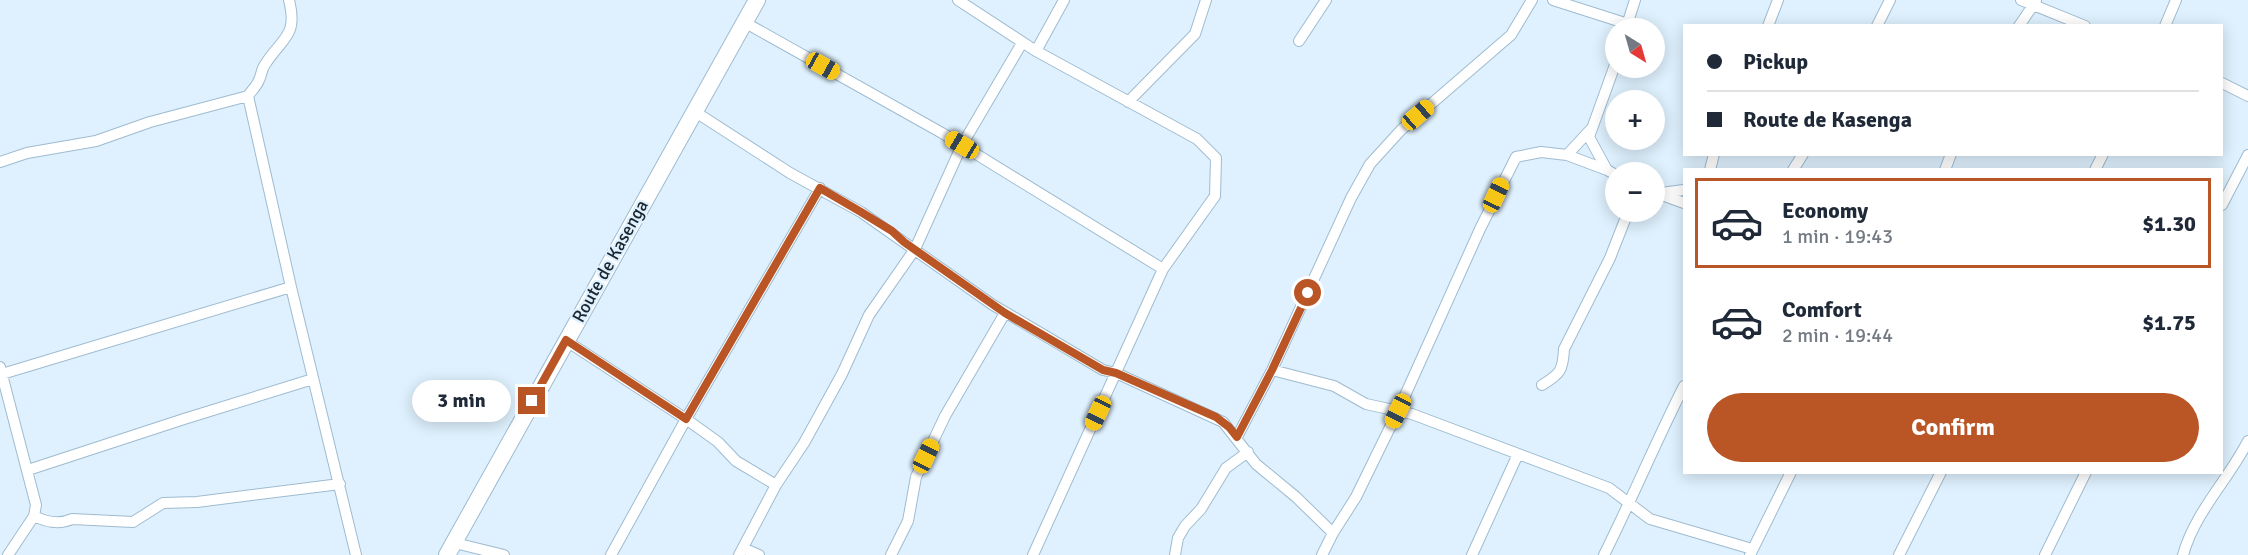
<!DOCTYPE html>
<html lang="en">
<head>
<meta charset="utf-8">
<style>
  body { margin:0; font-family:Signika,sans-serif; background:#f6f6f7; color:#1f2937; height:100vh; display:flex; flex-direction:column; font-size:22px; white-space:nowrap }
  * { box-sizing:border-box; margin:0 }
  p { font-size:20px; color:#747a83 }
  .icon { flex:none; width:33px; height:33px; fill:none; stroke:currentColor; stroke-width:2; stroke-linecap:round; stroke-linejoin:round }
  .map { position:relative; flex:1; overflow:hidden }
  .drawer { position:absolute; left:1683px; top:168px; width:540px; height:306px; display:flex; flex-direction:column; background:#fff; border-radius:0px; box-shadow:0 3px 15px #0003 }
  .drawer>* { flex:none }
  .guide { position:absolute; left:1683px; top:24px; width:540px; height:132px; border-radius:0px; box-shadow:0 3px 15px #0003; display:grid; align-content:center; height:132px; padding:0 24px; background:#fff }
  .needle { width:39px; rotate:143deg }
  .tools { position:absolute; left:1605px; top:18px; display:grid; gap:12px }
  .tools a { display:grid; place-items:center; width:60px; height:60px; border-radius:50%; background:#fff; box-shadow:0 3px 15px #0003; font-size:30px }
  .end { position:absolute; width:27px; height:27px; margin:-14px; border:8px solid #ba5525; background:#fff; box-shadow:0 0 0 3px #fff }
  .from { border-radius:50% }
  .bubble { position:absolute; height:42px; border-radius:21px; background:#fff; box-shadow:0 3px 15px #0003; font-size:20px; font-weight:800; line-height:42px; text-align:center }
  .car { position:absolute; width:18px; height:36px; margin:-18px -9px; border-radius:8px; box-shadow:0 0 4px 2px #0007; background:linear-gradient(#f5c518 24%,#345 0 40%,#f5c518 0 76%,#345 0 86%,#f5c518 0) }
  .guide b { display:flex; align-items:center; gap:21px; height:57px; font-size:22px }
  .guide b+b { border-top:2px solid #e0e1e3 }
  .guide i { width:15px; height:15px; background:#1f2937 }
  ul { padding:10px 0 0; list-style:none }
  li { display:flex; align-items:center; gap:18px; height:90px; margin:0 12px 9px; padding:0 12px; border:3px solid transparent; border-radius:0px }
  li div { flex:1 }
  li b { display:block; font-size:22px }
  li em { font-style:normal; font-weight:800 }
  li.current { border-color:#ba5525 }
  li>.icon { width:54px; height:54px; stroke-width:1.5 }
  .cta { display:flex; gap:12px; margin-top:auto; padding:12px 24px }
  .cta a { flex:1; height:69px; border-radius:36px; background:#ba5525; color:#fff; font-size:24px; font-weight:800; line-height:69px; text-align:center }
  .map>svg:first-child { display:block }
</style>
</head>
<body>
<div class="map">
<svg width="2248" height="555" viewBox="0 0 2248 555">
  <rect width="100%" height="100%" fill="#dff1fe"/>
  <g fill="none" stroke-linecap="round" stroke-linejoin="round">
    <defs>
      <path id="minor" d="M289 0C298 36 283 37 266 63 261 69 262 74 259 80 257 86 251 91 248 96L291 287 356 555
        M958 0 1036 51 1197 139 1216 158 1215 196 1163 269 1033 555
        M1553 0 1628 24
        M2021 0 2085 26
        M744 22 942 133 1163 269
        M1768 26 1778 0
        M1877 26 1890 0
        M2019 26 2036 1
        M2165 26 2176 0
        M1626 28 1635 0
        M1299 41 1326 0
        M1036 51 1064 0
        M1616 62 1589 137 1607 170 1616 175
        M2222 83 2248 96
        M1128 102 1195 34 1206 0
        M694 111 790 173 861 212 993 305 1103 370 1116 373 1223 422 1256 464 1296 497 1333 533
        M1567 155 1592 128
        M0 162 27 153 96 141 150 122 248 96
        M1710 170 1714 154
        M1793 170 1803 154
        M1945 170 1951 154
        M2095 170 2103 154
        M1654 192 1684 203
        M1661 193 1684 190
        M2222 205 2248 155
        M565 340 686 419 718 442 736 461 776 485 739 555
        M0 367 36 505 34 516 8 555
        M1272 370 1334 386 1366 404 1412 414 1609 488 1650 519 1752 549
        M2 374 291 287
        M1542 385C1560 374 1563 371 1564 349L1610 258 1628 212
        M1237 437 1272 370 1351 198 1370 164 1401 130 1511 35 1532 0
        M28 470 184 419 313 379
        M776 485 804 443 842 374 869 315 915 249 962 145 1022 43
        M34 516C46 522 59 525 72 519L133 522 163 503 197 502 340 484
        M455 543 504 555
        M743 548 759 555
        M611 555 686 419 820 188
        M891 555 908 521 916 477 945 416 1005 313
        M1175 555 1178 538 1185 526 1201 509 1226 468 1248 452
        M1322 555 1333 533 1356 497 1398 411 1480 229 1516 157 1541 152 1567 155 1607 170
        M1472 555 1518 454
        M1604 555C1632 499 1656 441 1684 386
        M1750 555 1791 472
        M1899 555 1941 472
        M2045 555 2086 472
        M2183 555C2195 512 2228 480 2248 441"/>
      <path id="highway" d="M447 555 757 0"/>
    </defs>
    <use href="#minor" stroke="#9ebbd0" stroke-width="12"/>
    <use href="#highway" stroke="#9ebbd0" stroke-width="18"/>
    <use href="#minor" stroke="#fff" stroke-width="10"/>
    <use href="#highway" stroke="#fff" stroke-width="16"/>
  </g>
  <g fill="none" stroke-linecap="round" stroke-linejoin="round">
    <path stroke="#ba5525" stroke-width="8" d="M532 401 566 340 686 419 820 188 861 212 892 231 904 242 1005 313 1103 370 1116 373 1216 417 1229 427 1237 437 1272 370 1308 293"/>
  </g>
  <g text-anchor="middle" stroke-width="4.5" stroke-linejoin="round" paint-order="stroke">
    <g font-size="18" fill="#1a252d" stroke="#dff1fe">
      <text transform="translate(610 261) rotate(-61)" y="6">Route de Kasenga</text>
    </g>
  </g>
</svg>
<div class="tools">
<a><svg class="needle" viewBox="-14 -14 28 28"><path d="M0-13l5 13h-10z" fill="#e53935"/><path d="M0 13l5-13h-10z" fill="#747a83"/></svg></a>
<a>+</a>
<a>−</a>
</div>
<i class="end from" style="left:1308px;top:293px"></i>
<i class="end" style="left:532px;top:401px"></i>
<div class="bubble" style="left:412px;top:380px;width:99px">3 min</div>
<i class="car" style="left:823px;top:66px;rotate:119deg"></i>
<i class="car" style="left:1418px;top:115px;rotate:49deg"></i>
<i class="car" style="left:962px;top:145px;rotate:301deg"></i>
<i class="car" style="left:1496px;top:195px;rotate:25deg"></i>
<i class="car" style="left:1398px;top:411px;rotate:206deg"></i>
<i class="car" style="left:1098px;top:413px;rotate:205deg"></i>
<i class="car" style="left:926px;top:456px;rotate:26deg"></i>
<div class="guide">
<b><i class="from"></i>Pickup</b>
<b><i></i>Route de Kasenga</b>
</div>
<section class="drawer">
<ul>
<li class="current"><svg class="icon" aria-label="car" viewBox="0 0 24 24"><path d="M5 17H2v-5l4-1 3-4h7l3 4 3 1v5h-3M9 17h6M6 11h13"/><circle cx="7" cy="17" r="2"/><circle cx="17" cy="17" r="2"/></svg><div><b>Economy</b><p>1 min · 19:43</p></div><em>$1.30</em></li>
<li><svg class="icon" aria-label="car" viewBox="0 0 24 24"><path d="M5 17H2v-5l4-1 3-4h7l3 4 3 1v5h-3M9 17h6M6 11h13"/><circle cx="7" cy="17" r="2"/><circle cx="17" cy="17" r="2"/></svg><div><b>Comfort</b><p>2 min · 19:44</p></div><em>$1.75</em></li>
</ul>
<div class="cta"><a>Confirm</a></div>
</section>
</div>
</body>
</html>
